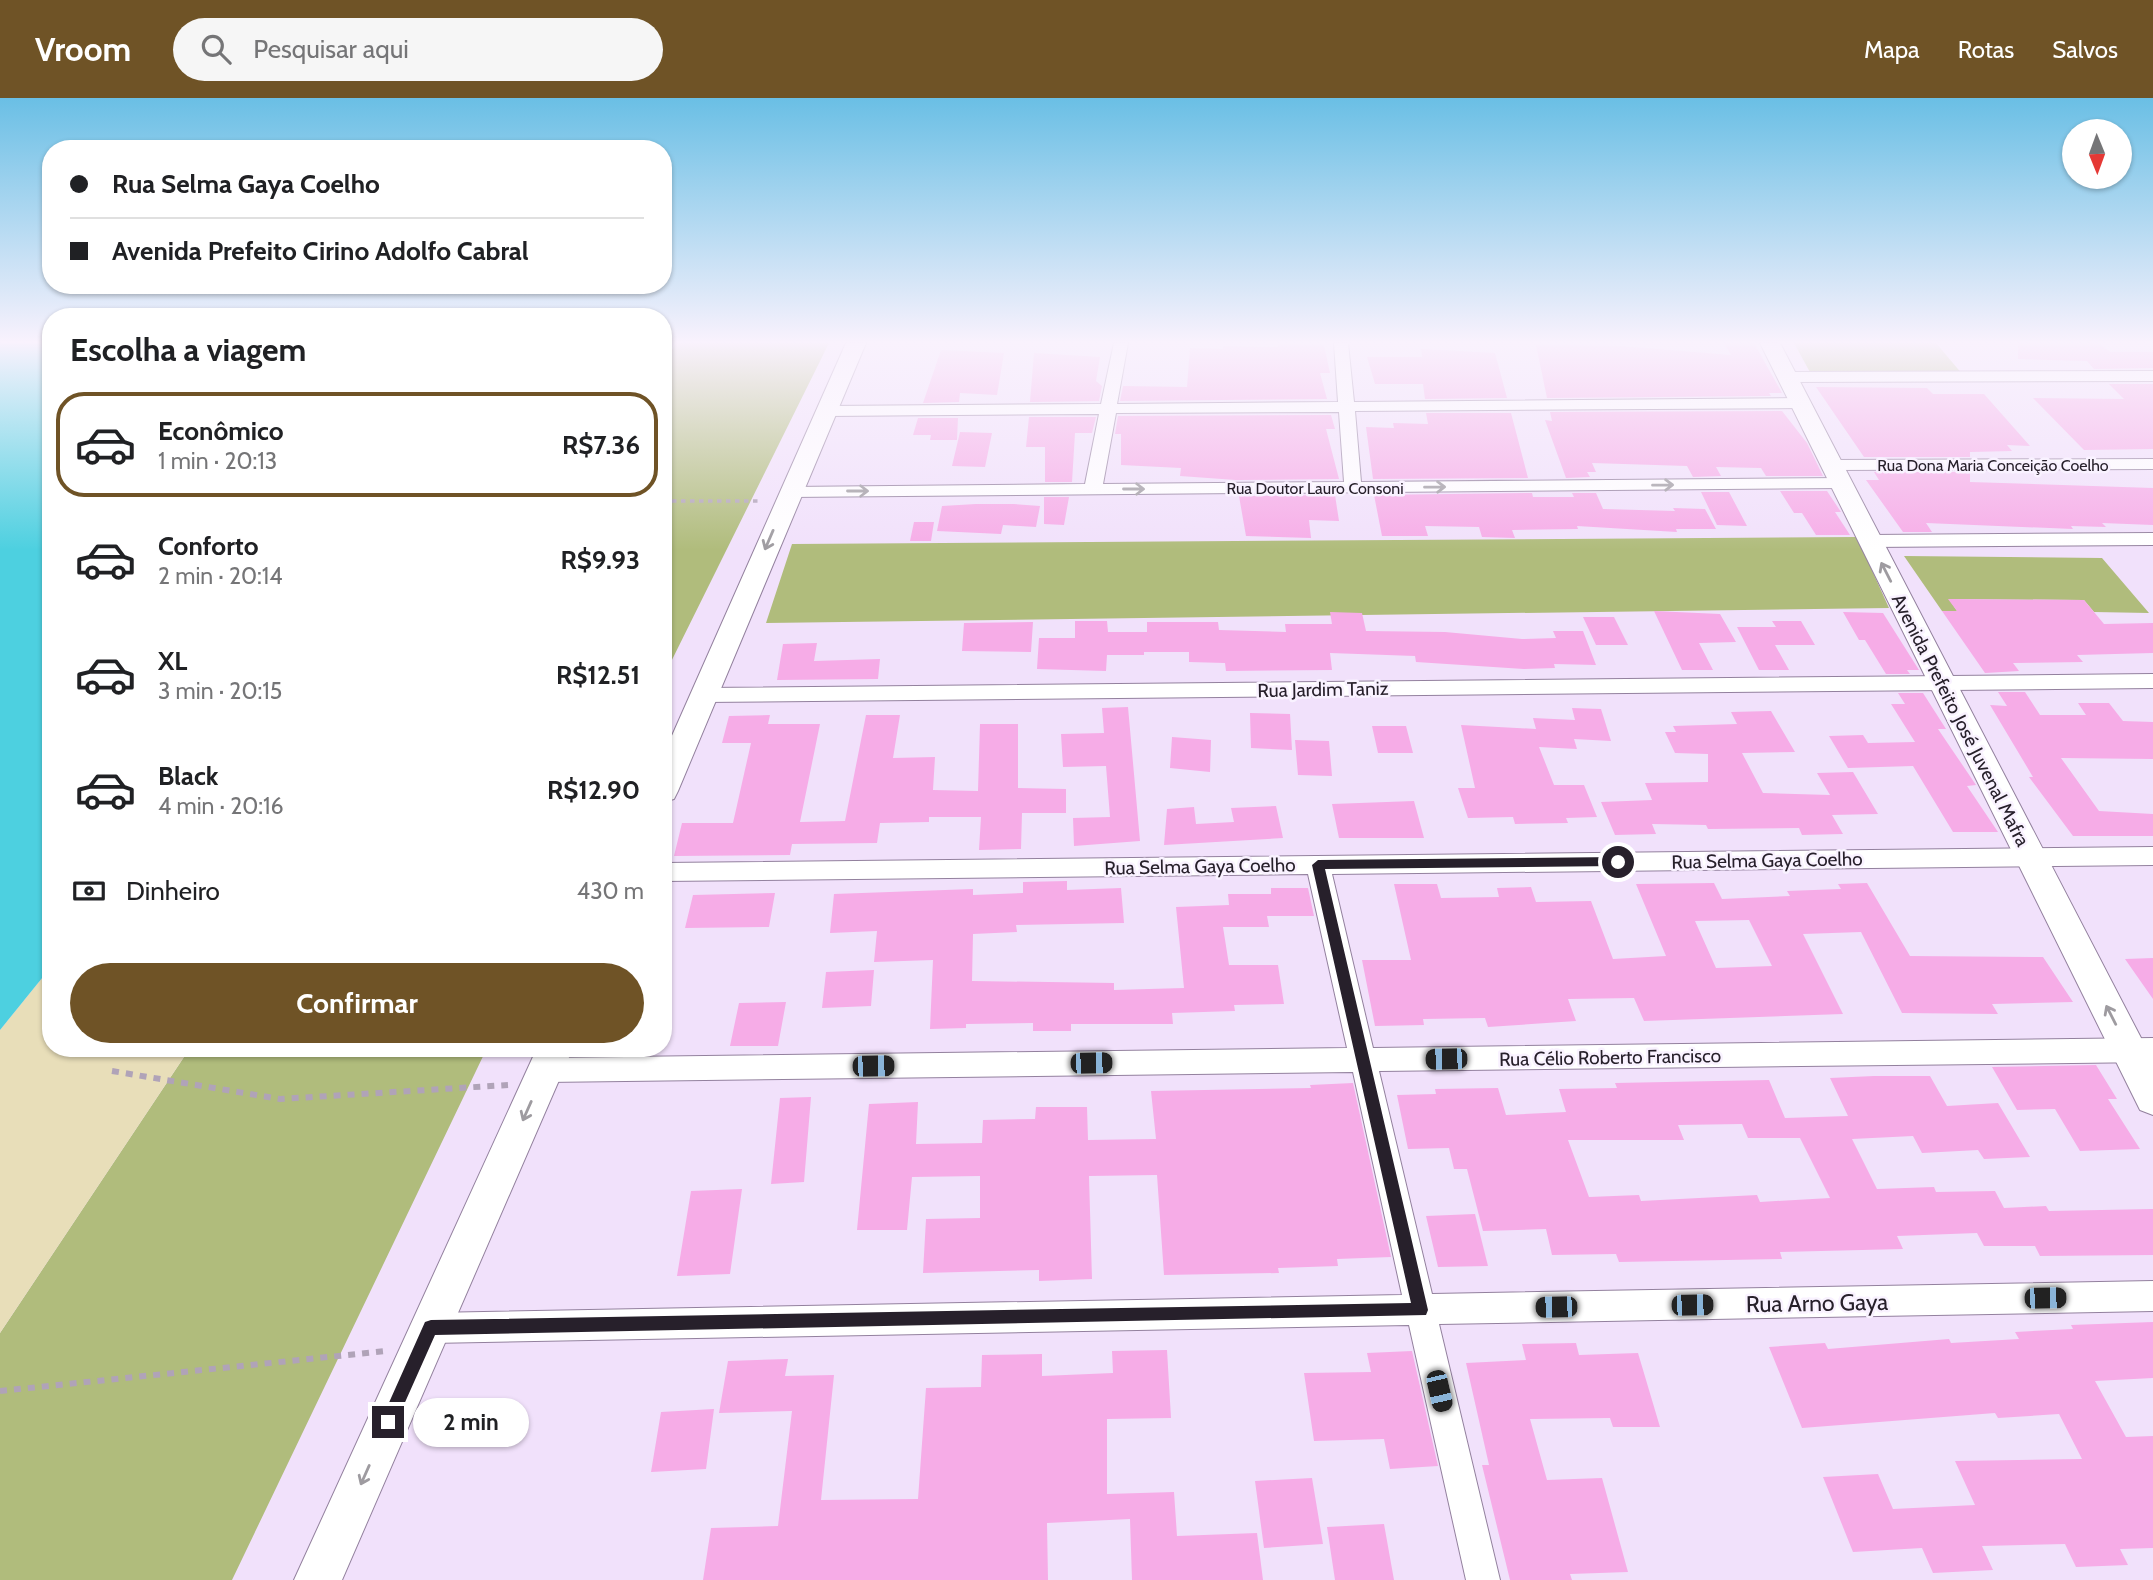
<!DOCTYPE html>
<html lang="pt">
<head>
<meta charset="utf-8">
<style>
  body { margin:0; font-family:Cabin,sans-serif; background:#f6f6f6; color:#202124; height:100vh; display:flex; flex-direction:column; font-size:26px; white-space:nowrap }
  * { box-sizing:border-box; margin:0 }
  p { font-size:23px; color:#757577 }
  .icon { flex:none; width:38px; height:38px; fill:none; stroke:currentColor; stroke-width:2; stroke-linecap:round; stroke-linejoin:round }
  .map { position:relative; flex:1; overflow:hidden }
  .sheet { position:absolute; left:42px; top:210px; width:630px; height:749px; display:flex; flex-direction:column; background:#fff; border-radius:28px; box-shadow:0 2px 5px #0004 }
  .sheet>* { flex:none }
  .hud { position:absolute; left:42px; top:42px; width:630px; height:154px; border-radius:28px; box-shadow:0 2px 5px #0004; display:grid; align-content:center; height:154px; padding:0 28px; background:#fff }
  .needle { width:46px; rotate:179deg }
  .tools { position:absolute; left:2062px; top:21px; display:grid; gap:14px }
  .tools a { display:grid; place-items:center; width:70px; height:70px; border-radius:50%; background:#fff; box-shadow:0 2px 5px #0004; font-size:35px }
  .end { position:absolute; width:32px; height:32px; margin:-16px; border:9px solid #27202b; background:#fff; box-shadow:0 0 0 4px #fff }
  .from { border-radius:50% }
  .bubble { position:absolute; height:49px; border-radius:24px; background:#fff; box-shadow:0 2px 5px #0004; font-size:23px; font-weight:800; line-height:49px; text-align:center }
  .car { position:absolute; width:21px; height:42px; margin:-21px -10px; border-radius:9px; box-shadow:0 0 5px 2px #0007; background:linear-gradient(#222 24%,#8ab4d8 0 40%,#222 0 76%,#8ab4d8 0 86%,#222 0) }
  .hud b { display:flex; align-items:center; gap:24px; height:66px; font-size:26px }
  .hud b+b { border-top:2px solid #e0e0e0 }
  .hud i { width:18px; height:18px; background:#202124 }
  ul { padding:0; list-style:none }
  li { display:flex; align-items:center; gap:21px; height:105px; margin:0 14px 10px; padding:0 14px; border:4px solid transparent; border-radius:28px }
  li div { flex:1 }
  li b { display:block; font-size:26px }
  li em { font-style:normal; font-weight:800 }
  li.selected { border-color:#6f5326 }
  li>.icon { width:63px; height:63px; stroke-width:1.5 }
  h2 { padding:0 28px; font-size:32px; line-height:84px }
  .pay { display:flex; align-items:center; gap:18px; height:77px; padding:0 28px; font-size:26px }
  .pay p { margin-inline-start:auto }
  .button { display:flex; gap:14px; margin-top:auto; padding:14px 28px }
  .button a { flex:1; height:80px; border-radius:42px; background:#6f5326; color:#fff; font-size:28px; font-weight:800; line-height:80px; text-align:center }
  header { display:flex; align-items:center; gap:42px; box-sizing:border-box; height:98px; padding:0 35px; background:#6f5326; color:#fff }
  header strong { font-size:33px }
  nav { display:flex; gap:38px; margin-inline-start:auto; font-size:24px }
  .search { width:490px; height:63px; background:#f6f6f6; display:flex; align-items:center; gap:18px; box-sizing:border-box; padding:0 24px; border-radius:38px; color:#757577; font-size:26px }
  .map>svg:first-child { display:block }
</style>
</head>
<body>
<header>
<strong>Vroom</strong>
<div class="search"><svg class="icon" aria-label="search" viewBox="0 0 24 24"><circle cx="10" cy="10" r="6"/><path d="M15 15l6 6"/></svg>Pesquisar aqui</div>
<nav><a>Mapa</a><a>Rotas</a><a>Salvos</a></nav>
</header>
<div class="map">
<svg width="2153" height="1482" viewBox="0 0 2153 1482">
  <rect width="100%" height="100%" fill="#f1e1fb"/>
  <path fill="#b0bc7c" d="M676 245H829L663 580V267Z
    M1794 245H1936L1963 277 1811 276Z
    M1857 439 1889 510 766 525 792 446Z
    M1904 458 2102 460 2149 515 2094 514 2084 502 1949 501 1957 513H1942Z
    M190 950H487L232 1482H0V1235Z"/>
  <path fill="#e8deb9" d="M51 869V950H190L0 1235V932Z"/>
  <path fill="#4dd0e0" d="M0 245H51V869L0 932Z"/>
  <path fill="#f6ace7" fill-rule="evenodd" d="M1724 245H1754L1782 295H1769L1771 298 1547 300 1536 247 1621 248 1731 257Z
    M2018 245H2099L2110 254H2153V270L2094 271 2087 263 2018 261Z
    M1278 246 1324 247 1330 275H1320L1327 301 1120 303 1123 288 1187 289 1190 250 1223 251V248L1278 249Z
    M1421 251 1495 255 1507 300 1425 301 1423 286H1375L1367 259H1422Z
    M941 252 1004 255 997 297 960 295 959 304 923 305Z
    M1034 255 1100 259 1096 283 1102 288 1099 303 1030 304Z
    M2109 286H2153V351L2084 352 2033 300 2124 301Z
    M1816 289 1927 290 1933 296H1984L2030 348 2007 347 2012 353 1970 354V359H1864Z
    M1782 313 1807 345 1823 378H1766L1761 370 1716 369 1721 378 1693 379 1687 368 1592 365 1596 374H1587L1590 379 1566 380 1545 322 1552 323 1550 314Z
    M1426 315H1511L1528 380 1373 381 1366 329 1394 330 1393 325 1428 326Z
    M1331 317 1335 331H1326L1339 381 1236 382 1180 378 1181 370 1121 367V336H1115L1118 318Z
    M1029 319H1096L1092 335H1075L1072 384H1045V349H1026Z
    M918 320H958L957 342H930L931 337H913Z
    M960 334 992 335 985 369 952 368Z
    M1874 374H1970V384L2153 390V427L2102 425 2106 429 2071 428 2073 431 1926 425 1932 434H1903L1866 382H1879Z
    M1780 393H1827L1841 414H1835L1850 437H1816L1802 415H1794Z
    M1701 394H1729L1747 428 1717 427Z
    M1532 395 1533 399H1574L1572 395H1596L1603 411 1675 413 1673 410 1705 411 1716 431H1676L1677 434 1577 428 1578 431 1512 432 1515 440 1482 439 1479 429 1425 428 1428 438H1382L1374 397Z
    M1335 397 1339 423 1309 422 1311 440 1246 438 1239 398Z
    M1044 399H1069L1064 427 1044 426Z
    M976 406H1013L1040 408 1036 429 1003 427 1001 436 937 433 942 408Z
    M914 424H934L931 443H910Z
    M1948 501 2084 502 2104 526 2153 525V555L2077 557 2083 564 2013 565 2019 573 1985 575 1942 513H1957Z
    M1654 513 1720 516 1736 544 1699 545 1713 572H1682Z
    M1330 514 1362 515 1366 533 1445 534 1522 541 1556 540 1553 533H1583L1596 567 1554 566 1555 570 1524 571 1416 564 1415 558 1330 555 1332 572 1226 573 1225 565 1189 564V554H1144V557H1107L1106 573 1037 571 1039 540H1075V523H1107L1108 534H1147V524H1218L1219 532 1286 534 1285 526H1332Z
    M1843 514 1883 515 1919 572H1907L1910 576H1886L1865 542H1859Z
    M1583 519H1614L1628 547H1596Z
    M1772 523H1801L1815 547H1775L1789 572H1759L1737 529H1776Z
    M1033 524 1031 554 962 553 964 525Z
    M817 545 814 563 880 561 878 581 777 582 783 546Z
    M1998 594H2025L2040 617H2086L2078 605H2109L2123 623 2153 624V661L2061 660 2099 713 2153 716V738H2073L2029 679H2033L1990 607 2007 608Z
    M1898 595H1923L1946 631H1938L1976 687 1967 688 1998 734H1953L1913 668 1848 670 1829 638 1863 637 1868 645 1915 644 1891 606H1905Z
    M1128 609 1140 743 1074 748 1073 720 1110 719 1106 668 1063 669 1061 636 1104 635 1102 610Z
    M1572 610 1601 611 1611 643 1574 641 1577 651 1539 649 1554 687H1584L1597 719 1566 720 1568 725 1515 726 1513 719 1468 720 1458 690H1475L1461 627 1536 631 1533 620 1575 622Z
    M1771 613 1795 654 1742 655 1763 695 1830 697 1817 675 1853 674 1878 716 1832 717 1843 736 1802 737 1799 730 1708 731 1706 727 1652 726 1656 736 1615 737 1601 704 1652 702 1645 685 1708 684V656L1675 655 1665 634H1676L1673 628 1737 626 1731 614Z
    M1250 615 1290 616 1292 652 1251 650Z
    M770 617 768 626H820L800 724 845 723 866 617H900L893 660 935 659 933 692 978 693 980 626H1018V690L1066 691V715H1022L1021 751 979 752 981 719H929V724L880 725 877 745 792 746 790 757 674 758 682 725H733L751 645H722L729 618Z
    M1372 628H1406L1413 655H1378Z
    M1172 639 1211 642 1210 674 1170 670Z
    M1295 642 1329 643 1332 678 1298 677Z
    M1414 703 1424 740H1339L1332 706Z
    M1276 708 1283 740 1164 747 1167 711 1194 709 1196 726 1234 724 1231 710Z
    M1067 783V792L1121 790 1124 825 1016 827 1017 834 973 836 972 883 1114 885V892L1184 890 1176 809 1229 807 1228 796H1271V790H1308L1314 818H1267L1269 829H1223L1229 867H1278L1284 906 1234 907 1235 913 1172 915 1173 926H1071V933H1033V925L966 926V930L930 931 933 862 874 864 877 833 830 835 834 796 973 791V797L1023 795V784Z
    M1714 785 1722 801 1790 798 1787 793 1841 791 1838 786 1867 785 1910 858 2043 859 2073 904 1992 906 1998 916 1902 915 1861 834 1803 836 1843 916 1644 923 1634 900 1568 901 1576 923 1488 929 1485 920 1423 921 1424 927 1375 928 1362 862H1411L1394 786H1437L1441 800 1499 799 1497 790 1531 789 1536 804 1591 803 1613 861 1666 858 1636 786ZM1749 822 1772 868 1716 870 1695 823Z
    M775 795 769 829 685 830 693 797Z
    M2153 860V901L2125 861Z
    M874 872 871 908 822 910 826 874Z
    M786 904 778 948H730L739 905Z
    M2096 967 2117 1001H2108L2140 1051 2080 1053 2055 1011 2017 1012 1992 969Z
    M1874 978H1930L1947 1008 1998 1005 2030 1059 1984 1061 1978 1052 1922 1055 1913 1038 1852 1041 1877 1091 1934 1089 1936 1094 1995 1093 2004 1110 2046 1108 2049 1113 2153 1111V1157L2040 1158 2035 1148H1984L1977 1135 1897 1138 1903 1151 1780 1154 1782 1161 1619 1164 1616 1156 1552 1157 1546 1131 1483 1133 1467 1071H1454L1449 1050 1408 1051 1397 997 1436 996 1435 991 1498 990 1506 1017 1566 1014 1559 991 1617 990 1615 985 1769 982 1785 1020 1848 1018 1830 980ZM1742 1026 1748 1040H1800L1830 1100 1760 1104 1757 1097 1641 1103 1639 1097 1589 1099 1568 1042H1684L1678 1027Z
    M1353 985 1391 1159 1337 1161 1338 1168 1278 1170 1279 1175 1164 1177 1157 1077 1089 1078 1092 1181 1039 1183V1172L923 1175 926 1121 980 1120V1078L912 1079 907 1132H857L869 1006 918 1004 916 1046 982 1045 983 1022 1035 1021 1036 1009H1087L1088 1042 1156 1041 1151 993 1311 990 1310 987Z
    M811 999 804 1084 771 1086 780 1000Z
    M742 1091 730 1176 677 1178 691 1093Z
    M1475 1116 1488 1168 1438 1169 1426 1118Z
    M2153 1224V1280L2095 1283 2126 1339 2153 1338V1450L2120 1451 2128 1467 2076 1469 2065 1446 1982 1448 1993 1472 1933 1475 1922 1450 1853 1454 1823 1379 1878 1376 1893 1411 1975 1407 1955 1363 2082 1361 2059 1316 1998 1320 1995 1315 1802 1330 1769 1249 1825 1245 1828 1251 1949 1241 1951 1245 2019 1241 2015 1234 2073 1231 2071 1227Z
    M1576 1245 1579 1257 1638 1255 1660 1329H1613L1610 1320 1530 1321 1547 1382 1602 1380 1628 1474 1570 1476 1572 1482H1510L1482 1367H1489L1466 1265 1526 1262 1522 1246Z
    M1167 1252 1171 1320 1107 1321V1396L1174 1394 1177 1438 1257 1435 1263 1482H1132L1130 1421 1047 1425 1048 1482H703L711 1430 778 1428 792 1313 719 1315 728 1263 788 1261 785 1278 834 1277 821 1402 918 1401 926 1290 981 1289 982 1257 1042 1256V1278L1113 1275 1112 1253Z
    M1412 1253 1438 1368 1390 1371 1384 1341 1314 1343 1304 1275 1371 1274 1367 1255Z
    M714 1311 706 1371 651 1374 661 1314Z
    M1312 1380 1323 1446 1264 1450 1255 1383Z
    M1384 1426 1394 1482H1335L1327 1429Z"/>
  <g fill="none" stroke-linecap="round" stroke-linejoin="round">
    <defs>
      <path id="minor" d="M1114 245H1128L1117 306 1338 304 1334 245H1348L1354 304 1800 300 1808 305 1800 310 1355 313 1361 384 1841 380 1850 385 1841 390 790 399 781 394 790 389 1085 386 1099 316 826 318 818 313 826 308 1101 306ZM1339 314 1344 384 1103 386 1116 315Z
        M2153 273V283L1788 284 1780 279 1788 274Z
        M2153 361V371L1832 372 1824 367 1832 362Z
        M2153 435V447L1870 449 1861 443 1870 437Z
        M2153 576V590L703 604 693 597 703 590Z
        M2153 749V767L1332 776 1373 950 2153 940V964L1379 973 1432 1196 2153 1183V1213L1439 1226 1500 1482H1466L1409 1227 431 1245 420 1241 416 1230 420 1219 431 1215 1402 1197 1353 974 546 984 537 980 533 972 537 964 546 960 1347 950 1308 776 663 783V765Z"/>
      <path id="secondary" d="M846 245H866L678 693 674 701 663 704V658Z
        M1760 245H1780L2153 963V1017L2140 1012Z
        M537 950H573L342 1482H294Z"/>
    </defs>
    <use href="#minor" stroke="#93819e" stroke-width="2"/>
    <use href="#secondary" stroke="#93819e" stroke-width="2"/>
    <path stroke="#b0a3b8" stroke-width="3.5" stroke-dasharray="4.5 4.5" stroke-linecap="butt" d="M663 403H760"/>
    <path stroke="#b0a3b8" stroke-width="6" stroke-dasharray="7 7" stroke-linecap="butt" d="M112 973 280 1001 508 987
      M0 1293 386 1253"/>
    <use href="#minor" fill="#fff" fill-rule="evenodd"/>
    <use href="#secondary" fill="#fff" fill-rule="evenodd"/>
  </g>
  <defs><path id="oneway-shaft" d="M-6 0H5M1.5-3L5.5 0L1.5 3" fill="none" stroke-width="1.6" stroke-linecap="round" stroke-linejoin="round" transform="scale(1.75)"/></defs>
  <g stroke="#9e9ba0">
    <use href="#oneway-shaft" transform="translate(1663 387) rotate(-1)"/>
    <use href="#oneway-shaft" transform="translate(1435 389) rotate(-1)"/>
    <use href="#oneway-shaft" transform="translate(1134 391)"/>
    <use href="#oneway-shaft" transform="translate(858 393)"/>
    <use href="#oneway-shaft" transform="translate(769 442) rotate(113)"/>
    <use href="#oneway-shaft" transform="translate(1886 474) rotate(-117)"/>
    <use href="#oneway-shaft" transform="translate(2111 917) rotate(-117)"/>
    <use href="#oneway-shaft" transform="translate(527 1013) rotate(114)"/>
    <use href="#oneway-shaft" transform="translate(365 1377) rotate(114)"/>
  </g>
  <linearGradient id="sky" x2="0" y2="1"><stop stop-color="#6abfe5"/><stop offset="0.54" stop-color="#f9f2fd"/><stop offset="1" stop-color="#f9f2fd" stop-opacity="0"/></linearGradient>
  <rect width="2153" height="452" fill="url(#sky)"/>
  <path fill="#27202b" d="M1618 759 1623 764 1618 768 1325 771 1428 1212 1426 1217 435 1237 394 1329H383V1318L425 1224 431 1222 1411 1205 1312 767 1318 762Z"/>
  <g text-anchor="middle" stroke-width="5" stroke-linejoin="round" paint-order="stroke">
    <g font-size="16" fill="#27202b" stroke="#f9f2ff">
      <text x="1993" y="373">Rua Dona Maria Conceição Coelho</text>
      <text x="1315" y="396">Rua Doutor Lauro Consoni</text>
    </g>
    <g font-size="19" fill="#27202b" stroke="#f9f2ff">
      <text transform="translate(1323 591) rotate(-1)" y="7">Rua Jardim Taniz</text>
      <text transform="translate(1961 622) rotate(63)" y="7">Avenida Prefeito José Juvenal Mafra</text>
      <text transform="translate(1767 762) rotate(-1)" y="7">Rua Selma Gaya Coelho</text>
      <text transform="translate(1200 768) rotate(-1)" y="7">Rua Selma Gaya Coelho</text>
      <text transform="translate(1610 959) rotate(-1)" y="7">Rua Célio Roberto Francisco</text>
    </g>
    <g font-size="23" fill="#27202b" stroke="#f9f2ff">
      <text transform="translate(1817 1205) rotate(-1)" y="8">Rua Arno Gaya</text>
    </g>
  </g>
</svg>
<div class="tools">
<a><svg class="needle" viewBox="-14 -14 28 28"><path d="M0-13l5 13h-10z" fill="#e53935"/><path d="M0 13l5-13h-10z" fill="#757577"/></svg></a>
</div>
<i class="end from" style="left:1618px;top:764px"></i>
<i class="end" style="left:388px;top:1324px"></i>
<div class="bubble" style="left:413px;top:1300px;width:116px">2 min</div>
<i class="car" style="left:1446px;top:961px;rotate:269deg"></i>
<i class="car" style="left:1091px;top:965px;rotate:89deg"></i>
<i class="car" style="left:873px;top:968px;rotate:89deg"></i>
<i class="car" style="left:2045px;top:1200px;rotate:89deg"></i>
<i class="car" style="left:1692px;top:1207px;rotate:89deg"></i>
<i class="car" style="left:1556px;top:1209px;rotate:269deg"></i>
<i class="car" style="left:1439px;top:1293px;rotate:167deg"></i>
<div class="hud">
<b><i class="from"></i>Rua Selma Gaya Coelho</b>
<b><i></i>Avenida Prefeito Cirino Adolfo Cabral</b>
</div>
<section class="sheet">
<h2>Escolha a viagem</h2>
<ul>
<li class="selected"><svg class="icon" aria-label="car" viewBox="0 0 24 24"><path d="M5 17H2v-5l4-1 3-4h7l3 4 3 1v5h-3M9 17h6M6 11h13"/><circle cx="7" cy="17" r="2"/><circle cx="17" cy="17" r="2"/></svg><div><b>Econômico</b><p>1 min · 20:13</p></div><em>R$7.36</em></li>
<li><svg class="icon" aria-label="car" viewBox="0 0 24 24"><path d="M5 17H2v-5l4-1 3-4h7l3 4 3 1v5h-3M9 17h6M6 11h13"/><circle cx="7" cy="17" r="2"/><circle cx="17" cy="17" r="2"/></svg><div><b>Conforto</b><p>2 min · 20:14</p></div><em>R$9.93</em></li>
<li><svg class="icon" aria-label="car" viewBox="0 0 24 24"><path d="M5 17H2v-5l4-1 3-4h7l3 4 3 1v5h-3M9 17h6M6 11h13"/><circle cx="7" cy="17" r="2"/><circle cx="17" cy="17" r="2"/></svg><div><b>XL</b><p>3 min · 20:15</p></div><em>R$12.51</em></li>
<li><svg class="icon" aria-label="car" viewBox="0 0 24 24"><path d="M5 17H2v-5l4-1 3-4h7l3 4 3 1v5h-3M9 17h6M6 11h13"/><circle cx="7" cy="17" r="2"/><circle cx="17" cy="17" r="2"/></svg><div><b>Black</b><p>4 min · 20:16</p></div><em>R$12.90</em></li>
</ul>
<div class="pay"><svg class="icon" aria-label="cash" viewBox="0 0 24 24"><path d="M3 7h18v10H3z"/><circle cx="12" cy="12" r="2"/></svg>Dinheiro<p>430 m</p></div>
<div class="button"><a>Confirmar</a></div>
</section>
</div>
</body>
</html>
